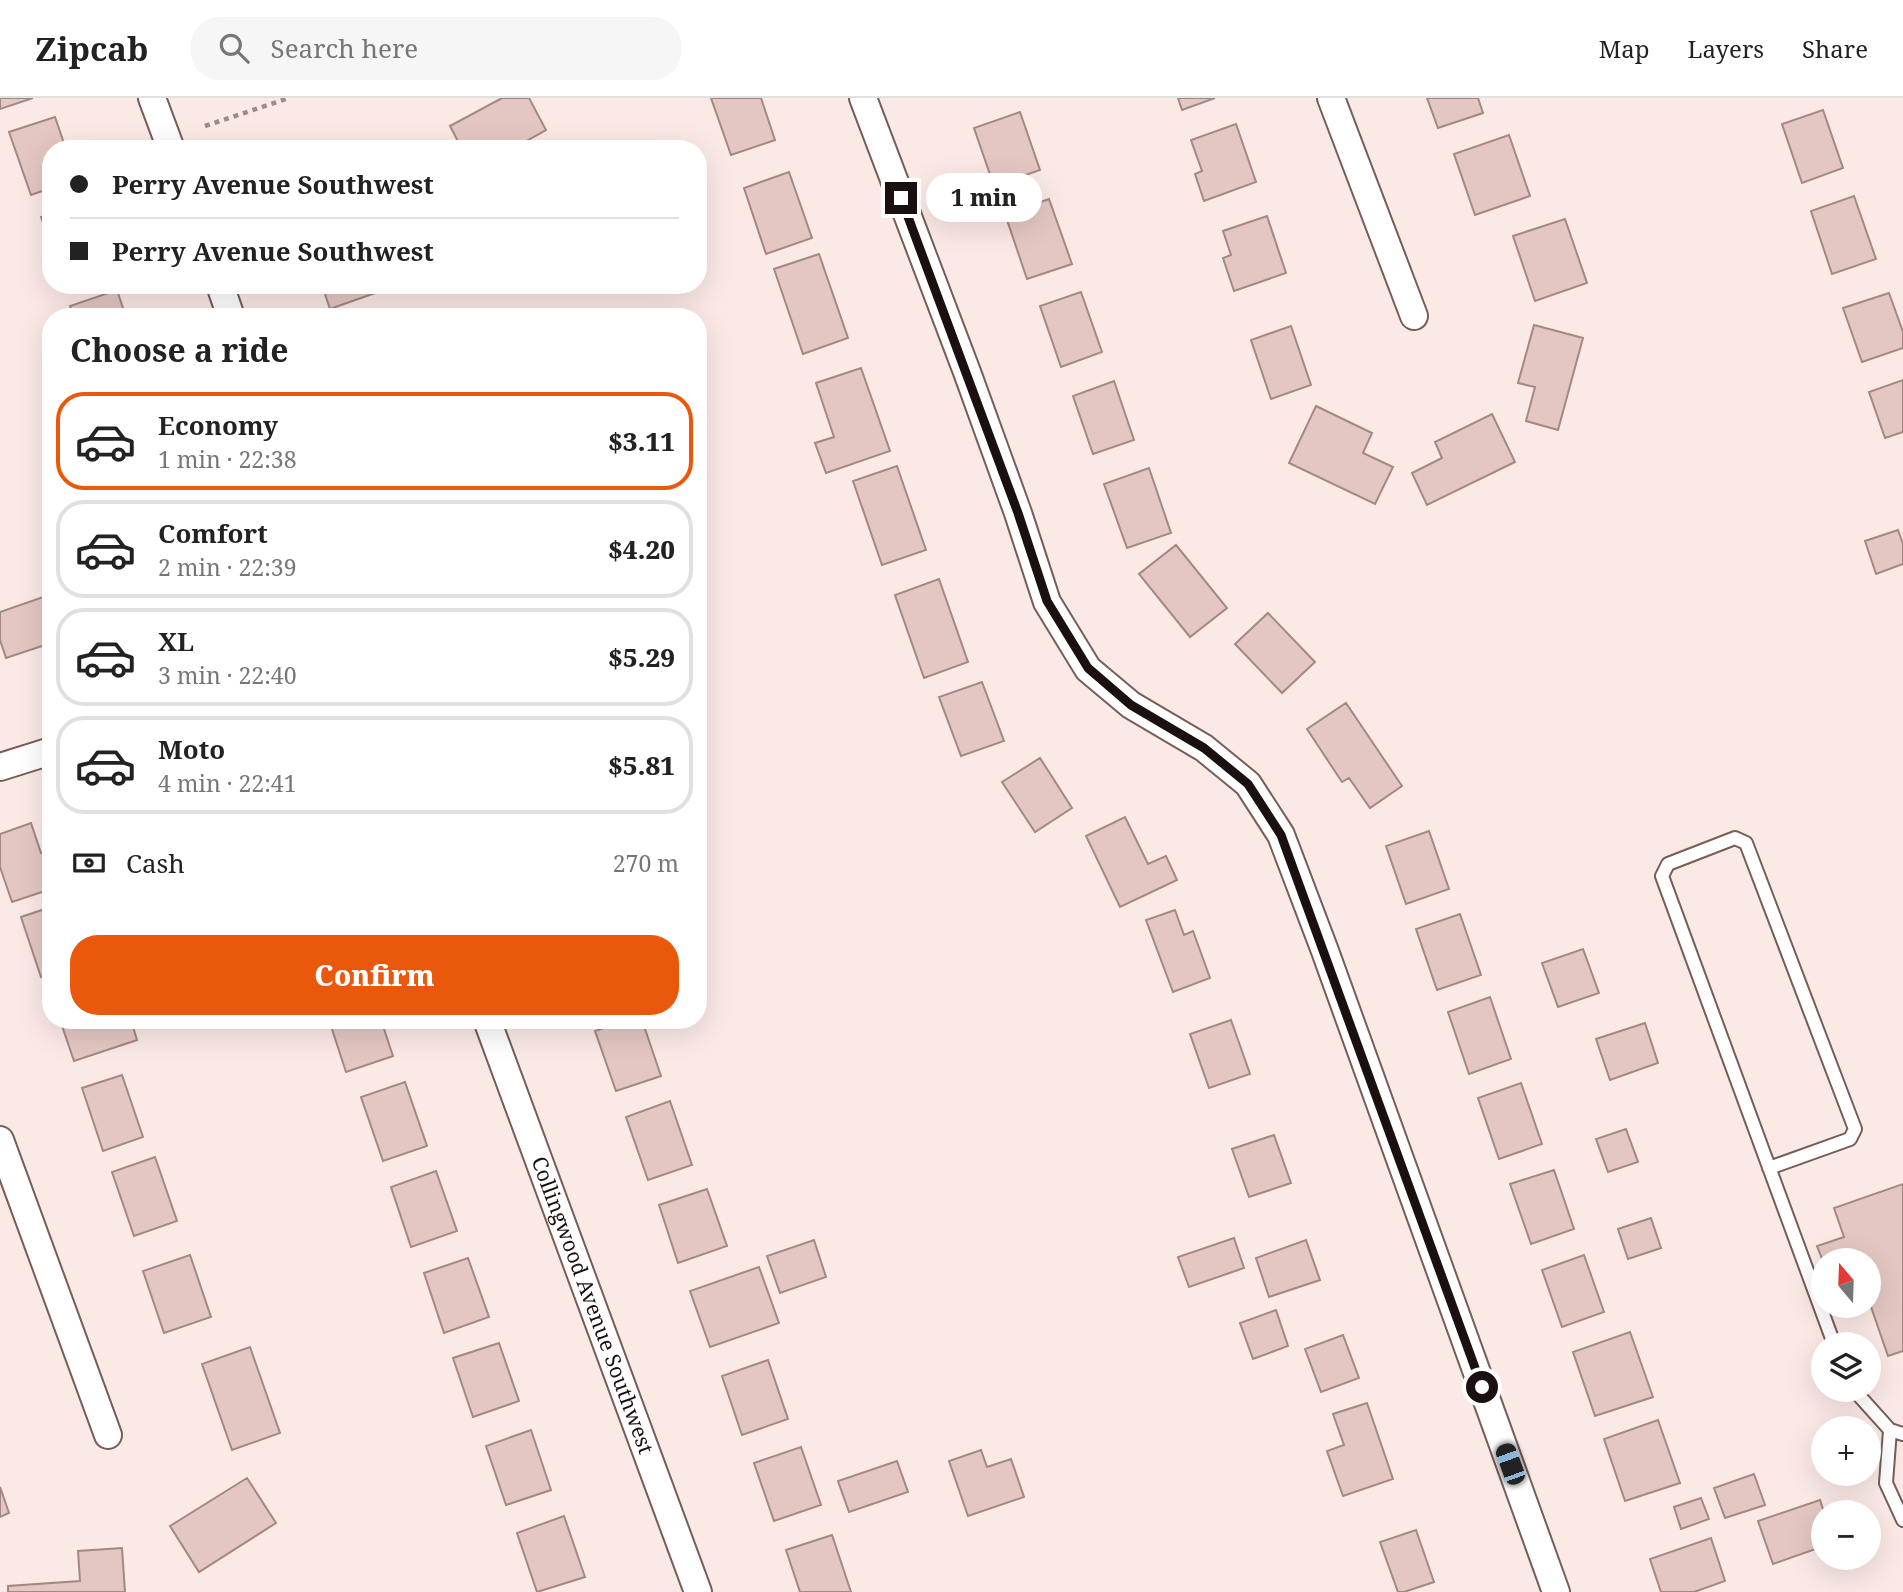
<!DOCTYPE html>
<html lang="en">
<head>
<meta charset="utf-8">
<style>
  body { margin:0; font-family:"Noto Serif",serif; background:#f6f6f6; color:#222; height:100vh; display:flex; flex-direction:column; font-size:26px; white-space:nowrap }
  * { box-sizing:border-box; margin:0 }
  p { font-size:23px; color:#767676 }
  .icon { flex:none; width:38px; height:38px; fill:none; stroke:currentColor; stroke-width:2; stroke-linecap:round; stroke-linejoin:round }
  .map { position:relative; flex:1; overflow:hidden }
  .sheet { position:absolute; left:42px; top:210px; width:665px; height:721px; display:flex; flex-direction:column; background:#fff; border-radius:28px; box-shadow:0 7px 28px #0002 }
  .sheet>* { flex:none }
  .hud { position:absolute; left:42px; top:42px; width:665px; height:154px; border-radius:28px; box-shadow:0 7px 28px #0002; display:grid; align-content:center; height:154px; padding:0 28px; background:#fff }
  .needle { width:46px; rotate:341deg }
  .fabs { position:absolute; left:1811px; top:1150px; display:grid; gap:14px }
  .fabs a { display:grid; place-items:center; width:70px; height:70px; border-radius:50%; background:#fff; box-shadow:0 7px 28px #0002; font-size:35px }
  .end { position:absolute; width:32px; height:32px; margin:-16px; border:9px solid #1a100f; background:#fff; box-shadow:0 0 0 4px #fff }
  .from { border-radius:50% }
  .bubble { position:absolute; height:49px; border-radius:24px; background:#fff; box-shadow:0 7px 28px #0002; font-size:23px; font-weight:800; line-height:49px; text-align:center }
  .car { position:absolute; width:21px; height:42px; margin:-21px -10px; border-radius:9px; box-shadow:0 0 5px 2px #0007; background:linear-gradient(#222 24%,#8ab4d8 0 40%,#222 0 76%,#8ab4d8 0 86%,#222 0) }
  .hud b { display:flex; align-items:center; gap:24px; height:66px; font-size:26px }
  .hud b+b { border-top:2px solid #e0e0e0 }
  .hud i { width:18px; height:18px; background:#222 }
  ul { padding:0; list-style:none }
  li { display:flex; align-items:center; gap:21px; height:98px; margin:0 14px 10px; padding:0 14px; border:4px solid #e0e0e0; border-radius:28px }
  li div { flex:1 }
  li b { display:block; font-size:26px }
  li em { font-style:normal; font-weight:800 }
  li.current { border-color:#ea580c }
  li>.icon { width:63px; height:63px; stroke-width:1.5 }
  h2 { padding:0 28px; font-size:32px; line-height:84px }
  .pay { display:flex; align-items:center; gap:18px; height:77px; padding:0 28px; font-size:26px }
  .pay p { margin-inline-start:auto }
  .button { display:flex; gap:14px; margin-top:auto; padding:14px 28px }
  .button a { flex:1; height:80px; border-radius:28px; background:#ea580c; color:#fff; font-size:28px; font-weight:800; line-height:80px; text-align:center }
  header { display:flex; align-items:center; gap:42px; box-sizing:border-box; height:98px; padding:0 35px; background:#fff; border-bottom:2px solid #e0e0e0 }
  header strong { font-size:33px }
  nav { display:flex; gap:38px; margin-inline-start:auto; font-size:24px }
  .search { width:490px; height:63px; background:#f6f6f6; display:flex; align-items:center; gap:18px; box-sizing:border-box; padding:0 24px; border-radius:28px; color:#767676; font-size:26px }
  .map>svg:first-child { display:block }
</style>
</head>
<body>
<header>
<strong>Zipcab</strong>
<div class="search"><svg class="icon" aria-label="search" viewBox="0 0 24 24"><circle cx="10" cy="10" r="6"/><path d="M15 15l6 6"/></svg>Search here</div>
<nav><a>Map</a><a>Layers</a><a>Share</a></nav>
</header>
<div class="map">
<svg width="1903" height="1494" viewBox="0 0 1903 1494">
  <rect width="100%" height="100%" fill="#fbe9e6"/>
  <path fill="#e4c7c2" stroke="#a38884" stroke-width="2" d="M0 0H33L0 11Z
    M502 0H529L546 32 512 51H462L450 28Z
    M711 0H761L775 42 731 57Z
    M1178 0H1215L1182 12Z
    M1427 0H1478L1483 15 1438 30Z
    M1823 12 1843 70 1802 85 1782 26Z
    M1020 14 1040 72 994 88 974 30Z
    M55 19 66 51H51V90L31 97 9 34Z
    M1236 26 1256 84 1204 103 1195 76 1202 73 1191 42Z
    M1509 37 1530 98 1475 117 1454 56Z
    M789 74 812 140 766 156 744 90Z
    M1854 98 1876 161 1832 176 1811 113Z
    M1049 101 1072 166 1027 181 1005 116Z
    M51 115V147L41 119Z
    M1267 118 1286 175 1234 193 1223 160 1231 157 1223 133Z
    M1565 121 1587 185 1535 203 1513 138Z
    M819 156 848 240 803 256 774 171Z
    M322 187H373L375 195 330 211Z
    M117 192 126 219H74L70 208Z
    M1081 194 1102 254 1061 269 1040 208Z
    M1889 195 1903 234V250L1862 264 1843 210Z
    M1534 227 1583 240 1558 332 1526 323 1535 289 1518 285Z
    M1291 228 1311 287 1271 301 1251 242Z
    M861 270 890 353 826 375 815 345 834 339 816 285Z
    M1903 282V334L1885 340 1869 294Z
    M1114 283 1134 342 1093 356 1073 298Z
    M1316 308 1372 335 1363 355 1393 369 1375 406 1289 365Z
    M1492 316 1515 364 1427 407 1412 375 1442 360 1435 344Z
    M897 368 926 452 882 467 853 383Z
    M1149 370 1171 435 1127 450 1104 386Z
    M1898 432 1903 446V466L1876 476 1865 443Z
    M1176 447 1227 510 1190 539 1139 476Z
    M939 481 968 564 924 580 895 497Z
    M46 498 51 513V545L6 560 0 542V514Z
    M1268 515 1315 564 1282 595 1235 546Z
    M982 584 1004 643 961 658 939 599Z
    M1346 605 1402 688 1370 710 1349 680 1342 684 1307 631Z
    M1040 660 1072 710 1035 734 1002 684Z
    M1125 719 1148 766 1166 758 1177 782 1120 809 1086 738Z
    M31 725 41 755 51 752V791L12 804 0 769V736Z
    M1429 733 1449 791 1406 806 1386 748Z
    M51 809V876L41 879 21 819Z
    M1175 812 1184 837 1193 833 1210 880 1173 894 1146 822Z
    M1460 816 1481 877 1437 892 1416 831Z
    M1583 851 1599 895 1558 909 1542 865Z
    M1490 899 1511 961 1469 976 1448 914Z
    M60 922H131L137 942 74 963Z
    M329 922H381L393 958 346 974Z
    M626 922H642L661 978 616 993 595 933Z
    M1231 922 1250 976 1209 990 1190 936Z
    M1645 925 1658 965 1610 982 1596 941Z
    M122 977 143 1039 103 1053 82 990Z
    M405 984 427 1048 383 1063 361 999Z
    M1521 985 1542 1046 1499 1061 1478 1000Z
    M670 1003 692 1067 648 1082 626 1019Z
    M1626 1031 1638 1064 1608 1074 1596 1041Z
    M1274 1037 1291 1085 1249 1099 1232 1051Z
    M155 1059 177 1123 134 1138 112 1074Z
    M1554 1072 1574 1131 1531 1146 1510 1086Z
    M436 1073 457 1133 411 1149 391 1089Z
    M1903 1086V1253L1888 1258 1869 1203V1162H1824V1166L1817 1148 1844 1139 1834 1110Z
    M707 1091 727 1148 678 1165 659 1107Z
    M1651 1120 1661 1150 1628 1161 1618 1131Z
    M1234 1140 1244 1170 1189 1189 1178 1159Z
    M814 1142 826 1179 780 1195 767 1158Z
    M1306 1142 1320 1182 1269 1199 1256 1160Z
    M190 1157 211 1219 164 1235 143 1173Z
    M1584 1157 1604 1214 1562 1229 1542 1172Z
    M468 1160 489 1219 444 1235 424 1175Z
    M759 1169 779 1225 710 1249 690 1193Z
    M1276 1212 1288 1248 1253 1261 1240 1225Z
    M1630 1234 1653 1299 1595 1318 1573 1254Z
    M1343 1237 1359 1280 1321 1294 1305 1251Z
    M499 1245 519 1303 473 1319 453 1260Z
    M250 1249 280 1335 232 1352 202 1266Z
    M768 1262 788 1321 742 1337 722 1278Z
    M1367 1305 1393 1381 1343 1398 1327 1353 1344 1347 1333 1316Z
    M1658 1322 1680 1385 1625 1403 1604 1341Z
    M531 1332 551 1392 506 1407 486 1348Z
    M801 1349 821 1407 774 1423 754 1365Z
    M981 1352 987 1369 1011 1361 1024 1399 968 1418 949 1363Z
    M897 1363 908 1394 849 1414 838 1383Z
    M1754 1376 1765 1407 1725 1420 1714 1390Z
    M247 1380 276 1425 199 1474 170 1428Z
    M0 1389 9 1415 0 1419Z
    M1701 1400 1709 1421 1681 1431 1674 1409Z
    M1820 1402 1824 1414V1448L1773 1466 1758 1423Z
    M564 1418 585 1479 537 1494 517 1435Z
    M1416 1432 1434 1484 1404 1494H1398L1380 1444Z
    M832 1437 851 1494H800L786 1452Z
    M1711 1440 1725 1483 1694 1494H1661L1650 1461Z
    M122 1450 125 1494H8V1488L80 1483 78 1453Z"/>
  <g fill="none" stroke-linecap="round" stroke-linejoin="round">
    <defs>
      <path id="lane" d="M1769 1070 1850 1041 1855 1031 1746 745 1735 740 1668 766 1662 778 1834 1246
        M1854 1292 1890 1332 1903 1336
        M1890 1332 1886 1385 1903 1422"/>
      <g id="street">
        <path d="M152 0 171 51"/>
        <path d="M863 0 967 274 1018 415 1047 504 1088 571 1131 607 1204 650 1248 686 1281 737 1325 853 1556 1494"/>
        <path d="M1331 0 1414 218"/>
        <path d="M220 187 231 219"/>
        <path d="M0 669 51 653"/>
        <path id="s1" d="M487 922 698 1494"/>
        <path d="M0 1042 108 1337"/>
      </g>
    </defs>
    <use href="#lane" stroke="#765d58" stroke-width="16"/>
    <use href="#street" stroke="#765d58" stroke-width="30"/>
    <path stroke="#9b8c8a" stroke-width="4.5" stroke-dasharray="5 5" stroke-linecap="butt" d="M205 28 289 0"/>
    <use href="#lane" stroke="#fff" stroke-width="12"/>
    <use href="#street" stroke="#fff" stroke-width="26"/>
  </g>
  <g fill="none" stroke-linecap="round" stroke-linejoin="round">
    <path stroke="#1a100f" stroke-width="9" d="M901 100 1018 415 1047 503 1088 570 1131 607 1204 650 1248 686 1281 737 1482 1289"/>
  </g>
  <g text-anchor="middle" stroke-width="6" stroke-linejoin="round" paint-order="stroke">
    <g font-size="21" fill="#1a100f" stroke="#fbe9e6">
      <text dy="7" stroke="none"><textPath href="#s1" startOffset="304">Collingwood Avenue Southwest</textPath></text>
    </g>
  </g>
</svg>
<div class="fabs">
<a><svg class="needle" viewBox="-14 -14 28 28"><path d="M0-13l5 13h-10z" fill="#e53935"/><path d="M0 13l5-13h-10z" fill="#767676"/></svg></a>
<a><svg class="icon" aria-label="layers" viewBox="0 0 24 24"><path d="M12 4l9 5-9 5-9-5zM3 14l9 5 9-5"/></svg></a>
<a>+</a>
<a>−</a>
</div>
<i class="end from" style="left:1482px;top:1289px"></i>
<i class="end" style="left:901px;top:100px"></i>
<div class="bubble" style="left:926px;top:75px;width:116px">1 min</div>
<i class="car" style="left:1510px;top:1366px;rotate:340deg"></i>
<div class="hud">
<b><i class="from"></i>Perry Avenue Southwest</b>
<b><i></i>Perry Avenue Southwest</b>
</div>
<section class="sheet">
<h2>Choose a ride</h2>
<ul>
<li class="current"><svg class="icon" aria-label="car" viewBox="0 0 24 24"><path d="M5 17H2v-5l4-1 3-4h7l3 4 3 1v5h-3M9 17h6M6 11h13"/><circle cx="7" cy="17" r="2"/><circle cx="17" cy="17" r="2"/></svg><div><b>Economy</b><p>1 min · 22:38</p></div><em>$3.11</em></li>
<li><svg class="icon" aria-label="car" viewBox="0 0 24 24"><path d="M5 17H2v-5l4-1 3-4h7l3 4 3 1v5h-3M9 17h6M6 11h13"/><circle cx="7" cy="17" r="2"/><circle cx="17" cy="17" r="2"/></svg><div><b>Comfort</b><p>2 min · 22:39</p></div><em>$4.20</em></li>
<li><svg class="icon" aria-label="car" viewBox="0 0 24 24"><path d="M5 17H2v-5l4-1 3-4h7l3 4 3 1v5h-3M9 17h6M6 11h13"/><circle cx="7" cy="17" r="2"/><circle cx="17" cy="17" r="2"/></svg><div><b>XL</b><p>3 min · 22:40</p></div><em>$5.29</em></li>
<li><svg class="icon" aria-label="car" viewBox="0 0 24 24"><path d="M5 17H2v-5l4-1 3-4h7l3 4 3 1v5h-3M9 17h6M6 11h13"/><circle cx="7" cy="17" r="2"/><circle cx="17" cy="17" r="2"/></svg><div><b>Moto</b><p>4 min · 22:41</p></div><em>$5.81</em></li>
</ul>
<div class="pay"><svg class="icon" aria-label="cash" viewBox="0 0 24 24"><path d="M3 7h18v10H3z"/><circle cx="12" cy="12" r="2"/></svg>Cash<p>270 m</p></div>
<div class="button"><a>Confirm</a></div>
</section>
</div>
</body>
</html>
